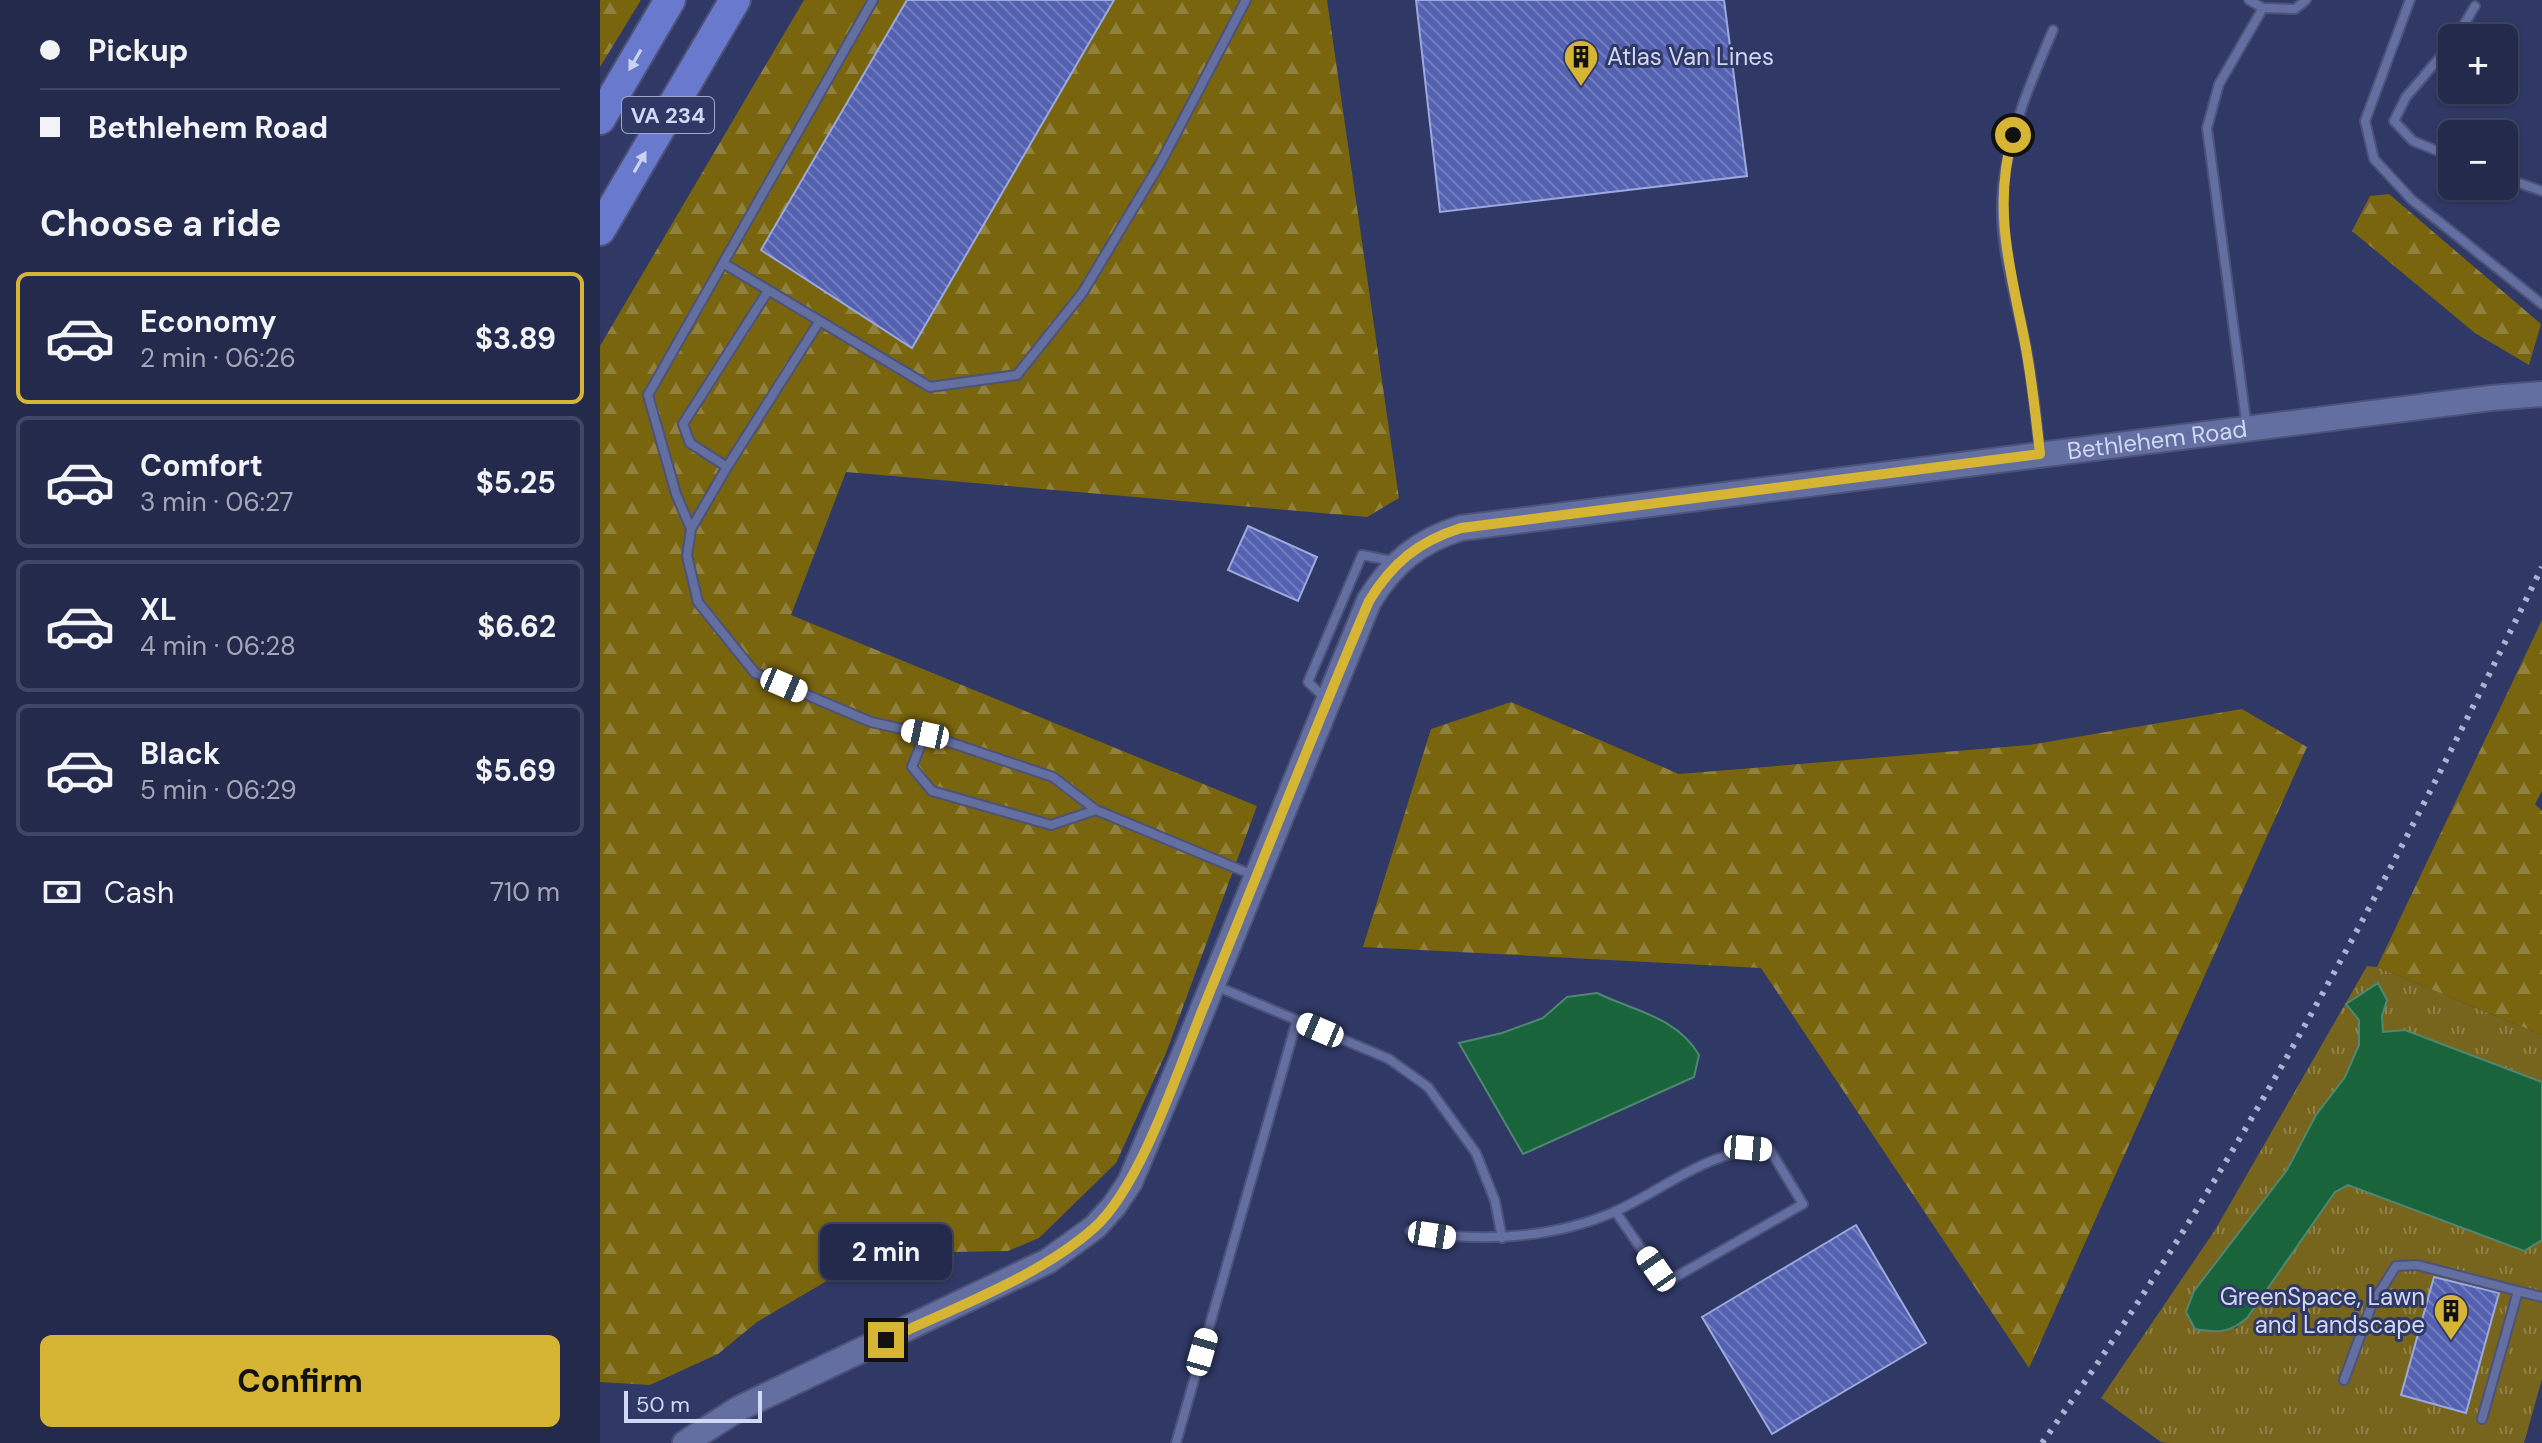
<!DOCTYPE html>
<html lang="en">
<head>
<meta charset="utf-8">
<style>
  body { margin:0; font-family:"DM Sans",sans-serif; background:#2c3253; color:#f1f3f6; height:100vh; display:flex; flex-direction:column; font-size:30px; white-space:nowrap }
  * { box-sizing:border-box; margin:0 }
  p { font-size:26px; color:#a3a7b5 }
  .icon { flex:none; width:44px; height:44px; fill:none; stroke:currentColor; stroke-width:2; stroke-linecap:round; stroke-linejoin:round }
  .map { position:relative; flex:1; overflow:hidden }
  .panel { display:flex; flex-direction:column; background:#242a4c; width:600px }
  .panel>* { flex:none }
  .guide { display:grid; align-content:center; height:176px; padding:0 40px; background:#242a4c }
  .buttons { position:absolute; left:1838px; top:24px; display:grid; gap:16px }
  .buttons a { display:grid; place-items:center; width:80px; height:80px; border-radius:12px; background:#242a4c; box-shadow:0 2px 6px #0004,0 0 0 2px #414664; font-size:40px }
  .scale { position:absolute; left:24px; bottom:20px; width:138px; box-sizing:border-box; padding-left:8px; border:4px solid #d0d8f4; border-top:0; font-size:22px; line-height:28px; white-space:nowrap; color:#d0d8f4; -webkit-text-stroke:6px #303865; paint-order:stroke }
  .end { position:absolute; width:36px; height:36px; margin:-18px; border:10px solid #d6b534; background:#111; box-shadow:0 0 0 4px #111 }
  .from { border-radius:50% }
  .bubble { position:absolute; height:56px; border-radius:12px; background:#242a4c; box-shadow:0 2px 6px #0004,0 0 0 2px #414664; font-size:26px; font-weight:700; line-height:56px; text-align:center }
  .car { position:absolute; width:24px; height:48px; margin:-24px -12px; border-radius:10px; box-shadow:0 0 6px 2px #0007; background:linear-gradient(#fff 24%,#345 0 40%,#fff 0 76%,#345 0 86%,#fff 0) }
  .guide b { display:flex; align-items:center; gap:28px; height:76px; font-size:30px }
  .guide b+b { border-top:2px solid #414664 }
  .guide i { width:20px; height:20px; background:#f1f3f6 }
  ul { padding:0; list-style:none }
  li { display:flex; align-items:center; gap:24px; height:132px; margin:0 16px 12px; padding:0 24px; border:4px solid #414664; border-radius:12px }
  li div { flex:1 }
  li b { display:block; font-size:30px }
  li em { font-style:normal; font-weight:700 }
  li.current { border-color:#d6b534 }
  li>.icon { width:72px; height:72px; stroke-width:1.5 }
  h2 { padding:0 40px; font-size:36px; line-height:96px }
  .pay { display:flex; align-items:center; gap:20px; height:88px; padding:0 40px; font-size:30px }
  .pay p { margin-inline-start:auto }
  .primary-button { display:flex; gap:16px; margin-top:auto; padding:16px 40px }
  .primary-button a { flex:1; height:92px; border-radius:12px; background:#d6b534; color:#111; font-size:32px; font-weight:700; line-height:92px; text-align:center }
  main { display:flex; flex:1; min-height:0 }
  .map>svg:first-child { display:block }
</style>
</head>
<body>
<main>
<section class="panel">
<div class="guide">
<b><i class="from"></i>Pickup</b>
<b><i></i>Bethlehem Road</b>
</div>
<h2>Choose a ride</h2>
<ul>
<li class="current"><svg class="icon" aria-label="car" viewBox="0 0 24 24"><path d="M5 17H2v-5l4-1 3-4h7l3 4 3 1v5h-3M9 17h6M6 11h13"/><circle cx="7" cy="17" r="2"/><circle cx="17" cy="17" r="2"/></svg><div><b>Economy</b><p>2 min · 06:26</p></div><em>$3.89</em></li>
<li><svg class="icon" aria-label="car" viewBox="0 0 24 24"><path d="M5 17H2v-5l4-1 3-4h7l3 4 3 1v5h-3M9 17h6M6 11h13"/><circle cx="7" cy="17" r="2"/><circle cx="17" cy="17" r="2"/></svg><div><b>Comfort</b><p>3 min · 06:27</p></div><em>$5.25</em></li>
<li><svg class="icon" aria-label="car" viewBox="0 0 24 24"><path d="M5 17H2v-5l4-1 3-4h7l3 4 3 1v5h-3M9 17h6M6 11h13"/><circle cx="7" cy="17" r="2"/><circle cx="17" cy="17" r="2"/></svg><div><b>XL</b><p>4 min · 06:28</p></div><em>$6.62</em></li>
<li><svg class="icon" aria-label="car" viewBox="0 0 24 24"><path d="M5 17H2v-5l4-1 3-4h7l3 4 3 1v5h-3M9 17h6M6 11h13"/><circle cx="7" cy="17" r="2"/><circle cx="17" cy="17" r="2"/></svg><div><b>Black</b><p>5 min · 06:29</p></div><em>$5.69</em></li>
</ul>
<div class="pay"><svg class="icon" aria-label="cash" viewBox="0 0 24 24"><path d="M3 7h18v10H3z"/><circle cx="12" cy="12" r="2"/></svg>Cash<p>710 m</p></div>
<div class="primary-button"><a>Confirm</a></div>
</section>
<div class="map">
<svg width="1942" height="1443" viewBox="0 0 1942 1443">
  <defs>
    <pattern id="grass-tufts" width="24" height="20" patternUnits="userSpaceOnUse" patternTransform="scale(2)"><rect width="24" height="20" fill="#78651d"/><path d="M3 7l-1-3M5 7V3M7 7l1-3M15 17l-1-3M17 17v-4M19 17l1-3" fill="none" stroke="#90814a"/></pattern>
    <pattern id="forest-firs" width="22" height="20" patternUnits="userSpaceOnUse" patternTransform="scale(2)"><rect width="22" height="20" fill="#79650e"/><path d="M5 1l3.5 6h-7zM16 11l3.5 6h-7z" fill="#91813e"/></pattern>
    <pattern id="building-back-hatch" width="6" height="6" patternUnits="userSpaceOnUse" patternTransform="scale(2)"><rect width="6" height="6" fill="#5361b0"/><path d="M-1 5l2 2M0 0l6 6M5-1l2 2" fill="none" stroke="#737ebf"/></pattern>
  </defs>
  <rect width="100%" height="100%" fill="#303865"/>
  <path fill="url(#grass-tufts)" d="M1767 966 1777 967 1942 1035V1082L1805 1031 1783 1032 1782 1016 1787 1000 1768 991 1747 1004 1759 1020V1045L1745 1077 1716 1115 1687 1170 1594 1291 1635 1329 1647 1318 1735 1192 1748 1185 1924 1251 1942 1240V1379L1924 1443H1569L1561 1442 1501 1398 1615 1230Z"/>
  <path fill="url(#forest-firs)" d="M0 0H41L0 67Z
    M204 0H727L799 498 767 517 246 472 191 615 657 806 566 1053 516 1163 439 1238 408 1251 353 1252 288 1245 157 1322 118 1354 50 1385 0 1382V346Z
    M1789 194 1941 324 1929 365 1875 333 1752 231 1770 196Z
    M1942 620V791L1935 804 1942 811V1035L1777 967Z
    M911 702 1079 774 1429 745 1642 709 1707 747 1429 1368 1161 968 763 947 831 729Z"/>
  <path fill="#19643a" stroke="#508772" stroke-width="2" d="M1778 983 1787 1000 1782 1016 1783 1032 1805 1030 1942 1082V1240L1924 1251 1748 1185 1735 1192 1647 1318C1630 1333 1617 1333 1595 1329L1586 1312 1594 1291 1687 1170 1716 1115 1745 1077 1759 1045V1020L1746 1004Z
    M997 993C1034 1011 1077 1017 1099 1055L1094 1077 923 1154 859 1043 902 1033 943 1018 967 997Z"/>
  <path fill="url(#building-back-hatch)" stroke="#9ca9df" stroke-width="2" d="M307 0H514L312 348 161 250Z
    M816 0H1124L1147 176 840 212Z
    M648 526 717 557 698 601 628 570Z
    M1256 1225 1326 1343 1172 1434 1102 1317Z
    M1834 1277 1899 1293 1866 1413 1801 1395Z"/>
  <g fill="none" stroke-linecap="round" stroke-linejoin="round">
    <defs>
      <path id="lane" d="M273 0 48 395 76 494 91 529 87 556 98 602 155 673 271 722 325 734 453 777 496 810 655 876
        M1649 0 1663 8
        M1810 0 1765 121 1774 159 1812 200 1942 304
        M1856 38 1875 6
        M1852 43 1806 97 1794 121 1813 141 1852 157
        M1904 178 1942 191
        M123 263 330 387 417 375 483 292 561 162 646 0
        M168 291 83 424 90 443 127 467 219 322
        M1647 428 1607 128 1619 84 1663 8 1695 9 1706 0
        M1440 454C1436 415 1432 376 1424 338 1414 288 1397 239 1403 187 1409 132 1431 81 1453 30
        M91 529 127 467
        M726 699 708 682 762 555 793 561
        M325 734 312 767 332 791 451 825 496 810
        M616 986 789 1059 828 1087 876 1153 895 1201 902 1238
        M810 1231C879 1242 949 1240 1014 1212 1062 1191 1115 1145 1170 1150L1203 1204 1065 1283 1015 1211
        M1744 1380 1772 1304 1796 1266 1817 1265 1918 1291
        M1882 1419 1918 1291 1942 1297
        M576 1443 697 1020"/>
      <g id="secondary">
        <path id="s1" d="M85 1443 138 1409 448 1261 495 1227 514 1206 530 1182 586 1050 769 601C792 563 819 541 861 528L1891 398 1942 394"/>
      </g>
      <path id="highway" d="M0 119 70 0
        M0 230 135 0"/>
    </defs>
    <use href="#lane" stroke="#4c5278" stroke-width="12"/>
    <use href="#secondary" stroke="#4c5278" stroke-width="28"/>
    <use href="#highway" stroke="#4c5278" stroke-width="34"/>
    <use href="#lane" stroke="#646fa1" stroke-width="8"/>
    <use href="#secondary" stroke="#646fa1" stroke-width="24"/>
    <use href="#highway" stroke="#6979ce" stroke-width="30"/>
    <path stroke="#abb3d3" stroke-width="6" stroke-dasharray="4 8" stroke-linecap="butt" d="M1442 1443C1641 1164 1792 874 1942 567"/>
  </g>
  <defs><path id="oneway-solid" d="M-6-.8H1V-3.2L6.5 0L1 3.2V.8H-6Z" transform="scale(2)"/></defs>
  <g fill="#cbd3f2">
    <use href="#oneway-solid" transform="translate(35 60) rotate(120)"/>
    <use href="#oneway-solid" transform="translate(40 162) rotate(-60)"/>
  </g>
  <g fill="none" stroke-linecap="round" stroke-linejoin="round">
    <path stroke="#d6b534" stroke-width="10" d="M286 1340C353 1308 439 1277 494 1228 541 1186 579 1067 604 1006 659 871 712 735 769 601 792 563 819 541 861 528L1440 454C1436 417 1432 380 1425 343 1411 272 1392 208 1413 135"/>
  </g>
  <defs>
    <symbol id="building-pin" viewBox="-11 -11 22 30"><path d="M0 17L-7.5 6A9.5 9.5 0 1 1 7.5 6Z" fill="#d6b534" stroke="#303865"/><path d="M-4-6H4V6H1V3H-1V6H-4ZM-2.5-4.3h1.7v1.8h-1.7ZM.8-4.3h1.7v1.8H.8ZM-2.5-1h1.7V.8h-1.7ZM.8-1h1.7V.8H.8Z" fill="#111"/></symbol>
  </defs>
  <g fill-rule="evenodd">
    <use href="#building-pin" x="961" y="37" width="40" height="54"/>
    <use href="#building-pin" x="1831" y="1291" width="40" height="54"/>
  </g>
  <g text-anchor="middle" stroke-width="6" stroke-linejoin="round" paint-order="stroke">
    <rect fill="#303865" stroke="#a0a8c9" stroke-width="2" x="22" y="97" width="92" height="36" rx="6"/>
    <g font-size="22" font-weight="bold" fill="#d0d8f4">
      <text x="68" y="123">VA 234</text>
    </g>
    <g font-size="24" fill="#d0d8f4" stroke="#303865" text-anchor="start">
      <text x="1007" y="65">Atlas Van Lines</text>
      <text x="1825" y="1305" text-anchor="end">GreenSpace, Lawn<tspan x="1825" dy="28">and Landscape</tspan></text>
    </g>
    <g font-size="24" fill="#d0d8f4" stroke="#303865">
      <text dy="8" stroke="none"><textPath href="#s1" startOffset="1972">Bethlehem Road</textPath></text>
    </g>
  </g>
</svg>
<div class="buttons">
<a>+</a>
<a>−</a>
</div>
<div class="scale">50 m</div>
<i class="end from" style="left:1413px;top:135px"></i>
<i class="end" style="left:286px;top:1340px"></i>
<div class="bubble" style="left:220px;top:1224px;width:132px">2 min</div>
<i class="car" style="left:184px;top:685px;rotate:113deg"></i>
<i class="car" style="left:325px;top:734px;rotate:282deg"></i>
<i class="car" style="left:720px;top:1030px;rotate:293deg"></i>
<i class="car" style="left:1148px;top:1148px;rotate:95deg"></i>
<i class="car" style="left:832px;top:1235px;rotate:99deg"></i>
<i class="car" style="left:1056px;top:1269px;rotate:325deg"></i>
<i class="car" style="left:602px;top:1352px;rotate:16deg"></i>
</div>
</main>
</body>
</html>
